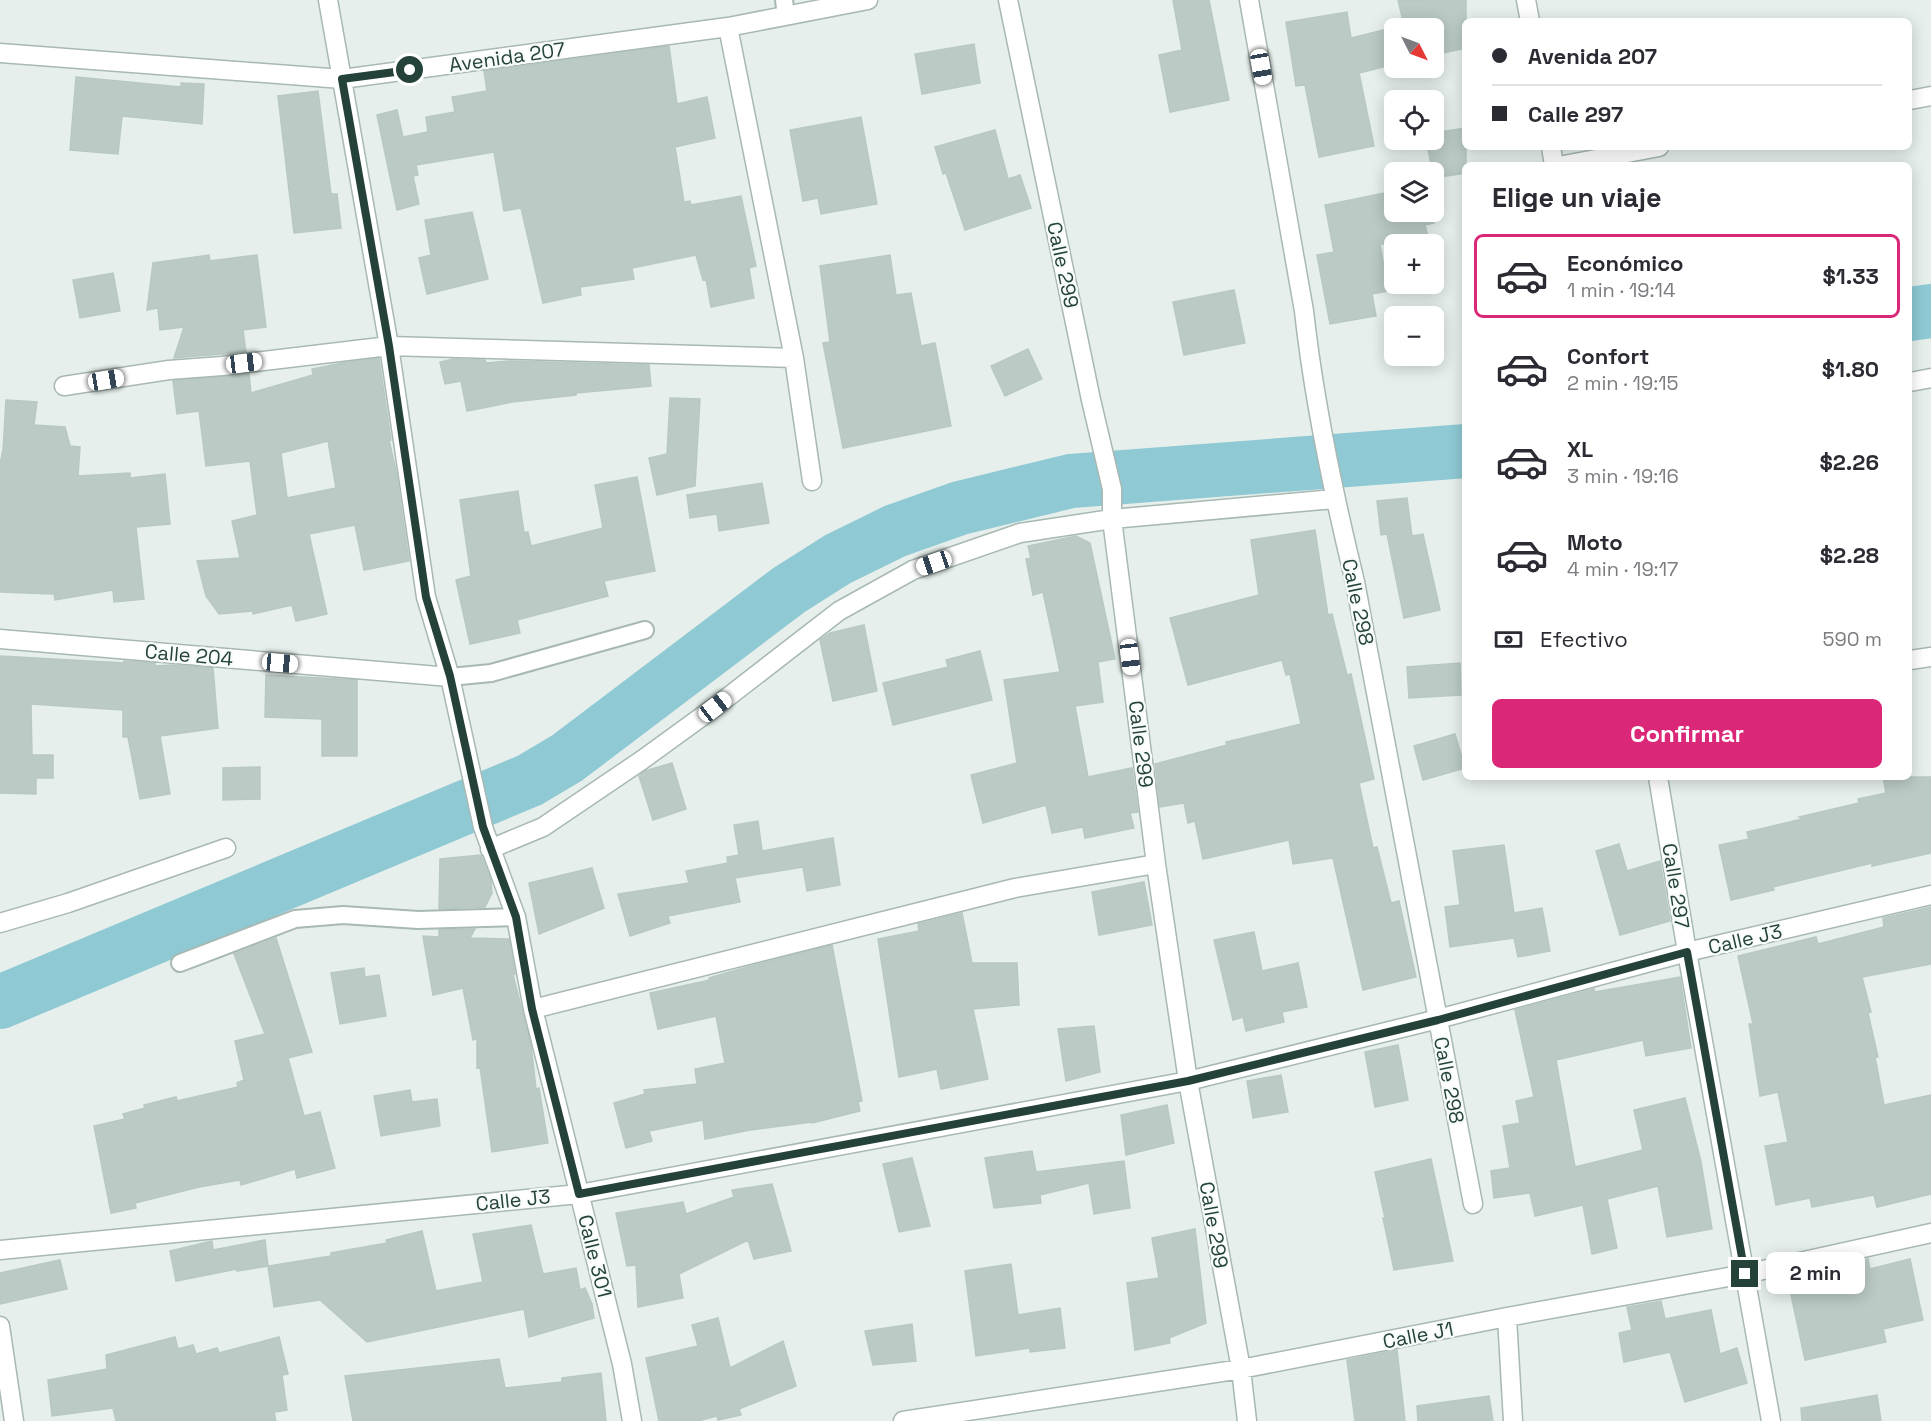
<!DOCTYPE html>
<html lang="es">
<head>
<meta charset="utf-8">
<style>
  body { margin:0; font-family:"Space Grotesk",sans-serif; background:#f2f2f3; color:#2b2b33; height:100vh; display:flex; flex-direction:column; font-size:22px; white-space:nowrap }
  * { box-sizing:border-box; margin:0 }
  p { font-size:20px; color:#7c7c81 }
  .icon { flex:none; width:33px; height:33px; fill:none; stroke:currentColor; stroke-width:2; stroke-linecap:round; stroke-linejoin:round }
  .map { position:relative; flex:1; overflow:hidden }
  .details { position:absolute; left:1462px; top:162px; width:450px; height:618px; display:flex; flex-direction:column; background:#fff; border-radius:9px; box-shadow:0 3px 15px #0003 }
  .details>* { flex:none }
  .hud { position:absolute; left:1462px; top:18px; width:450px; height:132px; border-radius:9px; box-shadow:0 3px 15px #0003; display:grid; align-content:center; height:132px; padding:0 30px; background:#fff }
  .needle { width:39px; rotate:132deg }
  .buttons { position:absolute; left:1384px; top:18px; display:grid; gap:12px }
  .buttons a { display:grid; place-items:center; width:60px; height:60px; border-radius:9px; background:#fff; box-shadow:0 3px 15px #0003; font-size:30px }
  .end { position:absolute; width:27px; height:27px; margin:-14px; border:8px solid #24423a; background:#fff; box-shadow:0 0 0 3px #fff }
  .from { border-radius:50% }
  .bubble { position:absolute; height:42px; border-radius:9px; background:#fff; box-shadow:0 3px 15px #0003; font-size:20px; font-weight:600; line-height:42px; text-align:center }
  .car { position:absolute; width:18px; height:36px; margin:-18px -9px; border-radius:8px; box-shadow:0 0 4px 2px #0007; background:linear-gradient(#fff 24%,#345 0 40%,#fff 0 76%,#345 0 86%,#fff 0) }
  .hud b { display:flex; align-items:center; gap:21px; height:57px; font-size:22px }
  .hud b+b { border-top:2px solid #e1e1e2 }
  .hud i { width:15px; height:15px; background:#2b2b33 }
  ul { padding:0; list-style:none }
  li { display:flex; align-items:center; gap:18px; height:84px; margin:0 12px 9px; padding:0 18px; border:3px solid transparent; border-radius:9px }
  li div { flex:1 }
  li b { display:block; font-size:22px }
  li em { font-style:normal; font-weight:600 }
  li.selected { border-color:#db2777 }
  li>.icon { width:54px; height:54px; stroke-width:1.5 }
  h2 { padding:0 30px; font-size:27px; line-height:72px }
  .pay { display:flex; align-items:center; gap:15px; height:66px; padding:0 30px; font-size:22px }
  .pay p { margin-inline-start:auto }
  .primary-button { display:flex; gap:12px; margin-top:auto; padding:12px 30px }
  .primary-button a { flex:1; height:69px; border-radius:9px; background:#db2777; color:#fff; font-size:24px; font-weight:600; line-height:69px; text-align:center }
  .map>svg:first-child { display:block }
</style>
</head>
<body>
<div class="map">
<svg width="1931" height="1421" viewBox="0 0 1931 1421">
  <rect width="100%" height="100%" fill="#e6efeb"/>
  <g fill="none" stroke-linecap="round" stroke-linejoin="round">
    <path stroke="#8ec9d4" stroke-width="54" d="M1910 314 1931 311
      M0 1002 530 780 567 758 789 590 838 559 895 531 960 508 1071 481 1466 451"/>
  </g>
  <path fill="#bbcac4" stroke="#b8c9c2" stroke-width="1.5" fill-rule="evenodd" d="M1173 0H1209L1229 100 1170 112 1159 55 1182 50Z
    M1398 0H1466V48L1434 55V28H1395V64L1359 73 1374 146 1319 157 1305 85 1296 86 1286 22 1347 12 1351 38 1404 25Z
    M974 44 980 83 922 94 915 54Z
    M669 46 677 104 707 97 715 138 675 147 684 202 690 201 691 205 741 196 756 266 749 268 754 298 711 307 706 279 703 280 696 255 632 268 634 279 580 287 581 295 543 303 521 208 504 211 494 152 416 165 418 175 413 176 419 204 397 210 377 115 397 110 403 137 428 132 426 117 455 112 452 97 487 91 484 71Z
    M76 77 181 87V83L204 84 202 124 122 116 118 154 70 150Z
    M318 91 331 194H337L341 228 294 233 278 96Z
    M861 117 877 204 821 214 818 198 803 201 790 130Z
    M1466 128V173L1434 178 1426 140H1434V133Z
    M995 130 1008 179 1020 175 1031 208 965 230 946 173 943 174 935 147Z
    M1395 191V212H1431L1434 223 1425 225 1430 244H1380L1388 291 1372 294 1376 316 1330 324 1317 255 1334 252 1325 205Z
    M472 212 488 279 427 294 419 258 431 255 425 220Z
    M209 255 210 261 257 255 266 327 243 330 246 352 174 358 184 327 160 330 158 308 147 310 153 263Z
    M890 255 896 295 911 293 921 346 935 343 951 426 843 448 823 343 830 342 820 266Z
    M113 273 120 311 80 318 73 280Z
    M1234 290 1245 343 1184 355 1173 302Z
    M1028 349 1042 379 1005 396 991 366Z
    M379 358 391 440H389L396 471 409 561 364 570 355 525 309 534 327 614 296 621 292 605 253 614V611L219 614 206 596 197 561 240 558 232 521 257 515 250 461 206 466 199 411 177 414 173 381 249 374 251 393 313 375 312 369 342 363ZM328 441 336 488 287 498 281 453Z
    M454 359 485 360 486 363 509 361 649 365 651 386 576 393V395L512 402 467 411 461 381 445 384 440 362Z
    M670 398 700 399 695 486 657 495 649 458 667 454Z
    M6 400 37 402 34 425 65 427 70 446 80 447 78 476 130 473V478L165 474 170 524 136 527 144 599 114 602 113 590 55 600 54 594 0 592V464L3 450Z
    M637 477 655 571 604 581 608 596 517 620 520 633 470 644 456 580 471 576 460 500 518 491 524 533 528 532 531 546 603 528 595 485Z
    M762 483 769 523 719 531 717 514 690 518 687 495Z
    M1407 498 1412 536 1423 534 1440 610 1404 618 1387 534 1381 535 1377 501Z
    M1315 530 1328 615 1332 614 1347 675 1351 674 1374 779 1359 783 1373 848 1377 847 1391 903 1399 901 1416 977 1363 990 1333 858 1293 864 1289 840 1203 859 1195 821 1188 823 1184 803 1160 807 1155 764 1227 745 1226 742 1301 724 1290 674 1286 675 1282 660 1188 685 1170 618 1259 595 1251 540Z
    M1076 536 1090 543 1115 659 1098 662 1103 702 1075 706 1088 777 1132 768 1138 812 1130 813 1134 828 1085 838 1083 827 1052 833 1046 805 983 823 971 775 1017 763 1004 680 1060 672 1043 592 1033 595 1026 559 1031 558 1028 546Z
    M864 625 877 691 833 701 820 640 830 633Z
    M980 651 992 700 893 725 883 683 948 667 946 660Z
    M0 656 124 663V661L155 663V666L172 665 213 668 218 728 160 736 170 794 140 799 128 737H123V710L31 704 32 755H53V778H36V794L0 793Z
    M1460 663 1461 695 1409 698 1407 667Z
    M266 675 357 680V756H322V719L265 717Z
    M1455 734 1465 768 1423 780 1414 746Z
    M672 763 686 809 653 820 639 776 645 771Z
    M260 767V799L223 800V768Z
    M1883 777H1931V853L1872 866V863L1773 887 1774 890 1731 900 1719 845 1749 839 1747 832 1802 819 1799 817 1859 803 1858 799 1886 793Z
    M758 821 762 851 833 838 840 885 807 891 803 867 735 878 740 902 668 916 670 923 630 936 618 894 689 883 686 871 728 863 727 857 739 855 734 825Z
    M1619 844 1627 871 1660 861 1670 921 1620 935 1596 851Z
    M1504 845 1514 913 1542 908 1550 951 1518 957 1514 938 1450 947 1445 907 1460 905 1453 851Z
    M481 855 491 881 492 893 485 907 439 909 440 859Z
    M592 868 604 908 539 934 529 883Z
    M1144 882 1152 925 1099 935 1092 892Z
    M1931 907V964L1862 977 1871 1012 1868 1013 1878 1057H1875L1884 1105 1931 1095V1194L1877 1207 1874 1195 1812 1207 1810 1198 1776 1205 1765 1146 1788 1142 1778 1092 1760 1096 1749 1024H1753L1738 956 1816 937 1818 944 1884 927 1883 918Z
    M962 913 972 963H1017L1019 1005 973 1009 988 1079 941 1089 937 1069 899 1077 878 939 919 931 918 924Z
    M475 929 470 938 509 939 515 974 513 975 531 1045 536 1089 539 1088 548 1143 492 1152 480 1067 477 1068V1038L473 1040 463 988 433 995 423 936 439 937V930Z
    M1254 932 1262 971 1298 963 1307 1007 1282 1012 1284 1022 1246 1031 1243 1017 1233 1020 1214 940Z
    M276 938 312 1052 288 1058 304 1116 320 1112 335 1168 297 1178 295 1169 241 1185 240 1180 199 1187 135 1203 136 1208 111 1213 94 1126 125 1119 123 1114 145 1108 144 1105 176 1097 177 1101 238 1087 237 1083 244 1080 235 1041 265 1034 234 954Z
    M832 945 862 1101 858 1102 860 1111 812 1123V1122L750 1130 705 1139 703 1120 649 1131 652 1141 626 1148 614 1103 645 1094 644 1090 697 1084 695 1069 725 1063 716 1016 658 1029 650 993 710 980 709 978 747 967Z
    M364 968 365 977 379 975 386 1016 340 1024 331 973Z
    M1680 977 1691 1048 1646 1056 1643 1040 1556 1060 1575 1167 1643 1150 1634 1110 1685 1098 1701 1162 1712 1229 1667 1237 1658 1186 1607 1199 1617 1248 1592 1254 1583 1205 1535 1216 1530 1193 1494 1198 1491 1171 1510 1168 1503 1126 1520 1123 1516 1101 1534 1097 1515 1010 1594 989 1595 992Z
    M1094 1026 1100 1072 1066 1081 1058 1029Z
    M1398 1045 1408 1100 1375 1107 1365 1052Z
    M1281 1075 1288 1112 1253 1118 1247 1081Z
    M410 1090 412 1102 437 1099 440 1126 381 1136 374 1096Z
    M1167 1105 1174 1143 1126 1155 1121 1115Z
    M1032 1151 1036 1172 1124 1161 1130 1208 1094 1214 1089 1183 1040 1195 1041 1203 994 1208 985 1158Z
    M912 1158 930 1226 899 1232 883 1164Z
    M1431 1159 1453 1261 1394 1270 1383 1218H1385L1375 1172Z
    M772 1184 791 1251 754 1259 748 1240 679 1274 683 1298 638 1307 636 1265 627 1266 616 1213 683 1202 686 1214 734 1197 732 1190Z
    M531 1225 543 1274 576 1268 580 1290 585 1288 592 1304 594 1318 529 1337 524 1309 367 1342 320 1300 274 1307 268 1266 331 1256V1253L387 1243 386 1240 422 1231 436 1291 483 1282 473 1234Z
    M1195 1229 1206 1323 1169 1338 1170 1343 1135 1350 1127 1283 1159 1278 1152 1238Z
    M265 1240 268 1266 237 1271V1269L176 1281 170 1251 212 1241 213 1250Z
    M1868 1259 1870 1269 1910 1259 1923 1320 1883 1329 1886 1342 1805 1360 1787 1276Z
    M60 1260 67 1289 0 1304V1273Z
    M1011 1264 1018 1315 1060 1308 1065 1348 1030 1352V1348L976 1356 965 1271Z
    M1661 1301 1665 1319 1711 1310 1720 1354 1737 1348 1747 1383 1685 1402 1670 1352 1624 1362 1619 1333 1632 1330 1627 1307Z
    M718 1318 730 1368 783 1341 796 1386 739 1409 741 1415 718 1420 717 1416 698 1421H659L646 1358 698 1346 692 1325Z
    M912 1324 916 1361 873 1365 865 1331Z
    M175 1337 178 1349 193 1345 196 1354 217 1348 219 1353 279 1337 288 1374 282 1375 287 1410 274 1412 276 1421H116L113 1408 52 1416 48 1380 107 1369 106 1355Z
    M1397 1350 1405 1421H1355L1347 1360Z
    M499 1359 505 1388 562 1382V1378L601 1373 606 1421H353L345 1376Z
    M1877 1395 1881 1421H1802L1801 1408Z
    M1489 1396 1493 1421H1418L1417 1406Z"/>
  <g fill="none" stroke-linecap="round" stroke-linejoin="round">
    <defs>
      <path id="service" d="M784 0 786 16
        M450 677 491 673 645 630
        M180 963 295 919 343 915 418 920 516 917"/>
      <path id="minor" d="M328 0 389 346 426 597 450 677 483 827 516 917 533 1009 622 1364 632 1421
        M1008 0 1091 400 1112 489V519L1156 864 1188 1081 1241 1369 1247 1421
        M1249 0 1304 311C1314 402 1333 492 1355 582L1473 1204
        M728 27 794 358 812 481
        M0 53 342 79 728 27 868 0
        M1910 100 1931 96
        M1564 165 1659 147
        M1910 382 1931 378
        M64 386 169 370 222 366 389 346 794 358
        M0 639 450 677
        M1910 660 1931 657
        M490 849 543 827 642 760 715 707 839 611 913 570 1020 533 1112 519 1334 499
        M0 923 68 903 226 848
        M533 1009 1015 888 1156 864
        M0 1250 579 1194 1188 1081 1438 1019 1687 952 1931 895
        M1507 1317 1513 1421
        M0 1326 14 1421
        M903 1421 1241 1369 1507 1317 1745 1274"/>
      <path id="tertiary" d="M1526 0 1530 21
        M1551 147 1554 165
        M1658 777 1687 952 1771 1421
        M1745 1274 1931 1233"/>
    </defs>
    <use href="#service" stroke="#a8b8b2" stroke-width="20"/>
    <use href="#minor" stroke="#a8b8b2" stroke-width="21"/>
    <use href="#tertiary" stroke="#a8b8b2" stroke-width="21"/>
    <use href="#service" stroke="#fff" stroke-width="16"/>
    <use href="#minor" stroke="#fff" stroke-width="18"/>
    <use href="#tertiary" stroke="#fff" stroke-width="18"/>
  </g>
  <g fill="none" stroke-linecap="round" stroke-linejoin="round">
    <path stroke="#24423a" stroke-width="8" d="M410 70 342 79 389 346 426 597 450 676 483 827 516 917 532 1009 579 1194 1188 1081 1438 1020 1687 952 1745 1274"/>
  </g>
  <g text-anchor="middle" stroke-width="4.5" stroke-linejoin="round" paint-order="stroke">
    <g font-size="20" fill="#24423a" stroke="#f7fbf9">
      <text transform="translate(507 57) rotate(-8)" y="7">Avenida 207</text>
      <text transform="translate(1063 265) rotate(78)" y="7">Calle 299</text>
      <text transform="translate(1358 602) rotate(78)" y="7">Calle 298</text>
      <text transform="translate(189 655) rotate(5)" y="7">Calle 204</text>
      <text transform="translate(1141 744) rotate(83)" y="7">Calle 299</text>
      <text transform="translate(1676 886) rotate(81)" y="7">Calle 297</text>
      <text transform="translate(1745 939) rotate(-13)" y="7">Calle J3</text>
      <text transform="translate(1449 1080) rotate(79)" y="7">Calle 298</text>
      <text transform="translate(513 1200) rotate(-6)" y="7">Calle J3</text>
      <text transform="translate(1214 1225) rotate(80)" y="7">Calle 299</text>
      <text transform="translate(595 1256) rotate(76)" y="7">Calle 301</text>
      <text transform="translate(1418 1335) rotate(-11)" y="7">Calle J1</text>
    </g>
  </g>
</svg>
<div class="buttons">
<a><svg class="needle" viewBox="-14 -14 28 28"><path d="M0-13l5 13h-10z" fill="#e53935"/><path d="M0 13l5-13h-10z" fill="#7c7c81"/></svg></a>
<a><svg class="icon" aria-label="locate" viewBox="0 0 24 24"><circle cx="12" cy="12" r="6"/><path d="M12 2v4M12 18v4M2 12h4M18 12h4"/></svg></a>
<a><svg class="icon" aria-label="layers" viewBox="0 0 24 24"><path d="M12 4l9 5-9 5-9-5zM3 14l9 5 9-5"/></svg></a>
<a>+</a>
<a>−</a>
</div>
<i class="end from" style="left:410px;top:70px"></i>
<i class="end" style="left:1745px;top:1274px"></i>
<div class="bubble" style="left:1766px;top:1252px;width:99px">2 min</div>
<i class="car" style="left:1261px;top:67px;rotate:170deg"></i>
<i class="car" style="left:244px;top:363px;rotate:83deg"></i>
<i class="car" style="left:106px;top:380px;rotate:81deg"></i>
<i class="car" style="left:934px;top:563px;rotate:251deg"></i>
<i class="car" style="left:1130px;top:657px;rotate:173deg"></i>
<i class="car" style="left:280px;top:663px;rotate:95deg"></i>
<i class="car" style="left:715px;top:707px;rotate:52deg"></i>
<div class="hud">
<b><i class="from"></i>Avenida 207</b>
<b><i></i>Calle 297</b>
</div>
<section class="details">
<h2>Elige un viaje</h2>
<ul>
<li class="selected"><svg class="icon" aria-label="car" viewBox="0 0 24 24"><path d="M5 17H2v-5l4-1 3-4h7l3 4 3 1v5h-3M9 17h6M6 11h13"/><circle cx="7" cy="17" r="2"/><circle cx="17" cy="17" r="2"/></svg><div><b>Económico</b><p>1 min · 19:14</p></div><em>$1.33</em></li>
<li><svg class="icon" aria-label="car" viewBox="0 0 24 24"><path d="M5 17H2v-5l4-1 3-4h7l3 4 3 1v5h-3M9 17h6M6 11h13"/><circle cx="7" cy="17" r="2"/><circle cx="17" cy="17" r="2"/></svg><div><b>Confort</b><p>2 min · 19:15</p></div><em>$1.80</em></li>
<li><svg class="icon" aria-label="car" viewBox="0 0 24 24"><path d="M5 17H2v-5l4-1 3-4h7l3 4 3 1v5h-3M9 17h6M6 11h13"/><circle cx="7" cy="17" r="2"/><circle cx="17" cy="17" r="2"/></svg><div><b>XL</b><p>3 min · 19:16</p></div><em>$2.26</em></li>
<li><svg class="icon" aria-label="car" viewBox="0 0 24 24"><path d="M5 17H2v-5l4-1 3-4h7l3 4 3 1v5h-3M9 17h6M6 11h13"/><circle cx="7" cy="17" r="2"/><circle cx="17" cy="17" r="2"/></svg><div><b>Moto</b><p>4 min · 19:17</p></div><em>$2.28</em></li>
</ul>
<div class="pay"><svg class="icon" aria-label="cash" viewBox="0 0 24 24"><path d="M3 7h18v10H3z"/><circle cx="12" cy="12" r="2"/></svg>Efectivo<p>590 m</p></div>
<div class="primary-button"><a>Confirmar</a></div>
</section>
</div>
</body>
</html>
